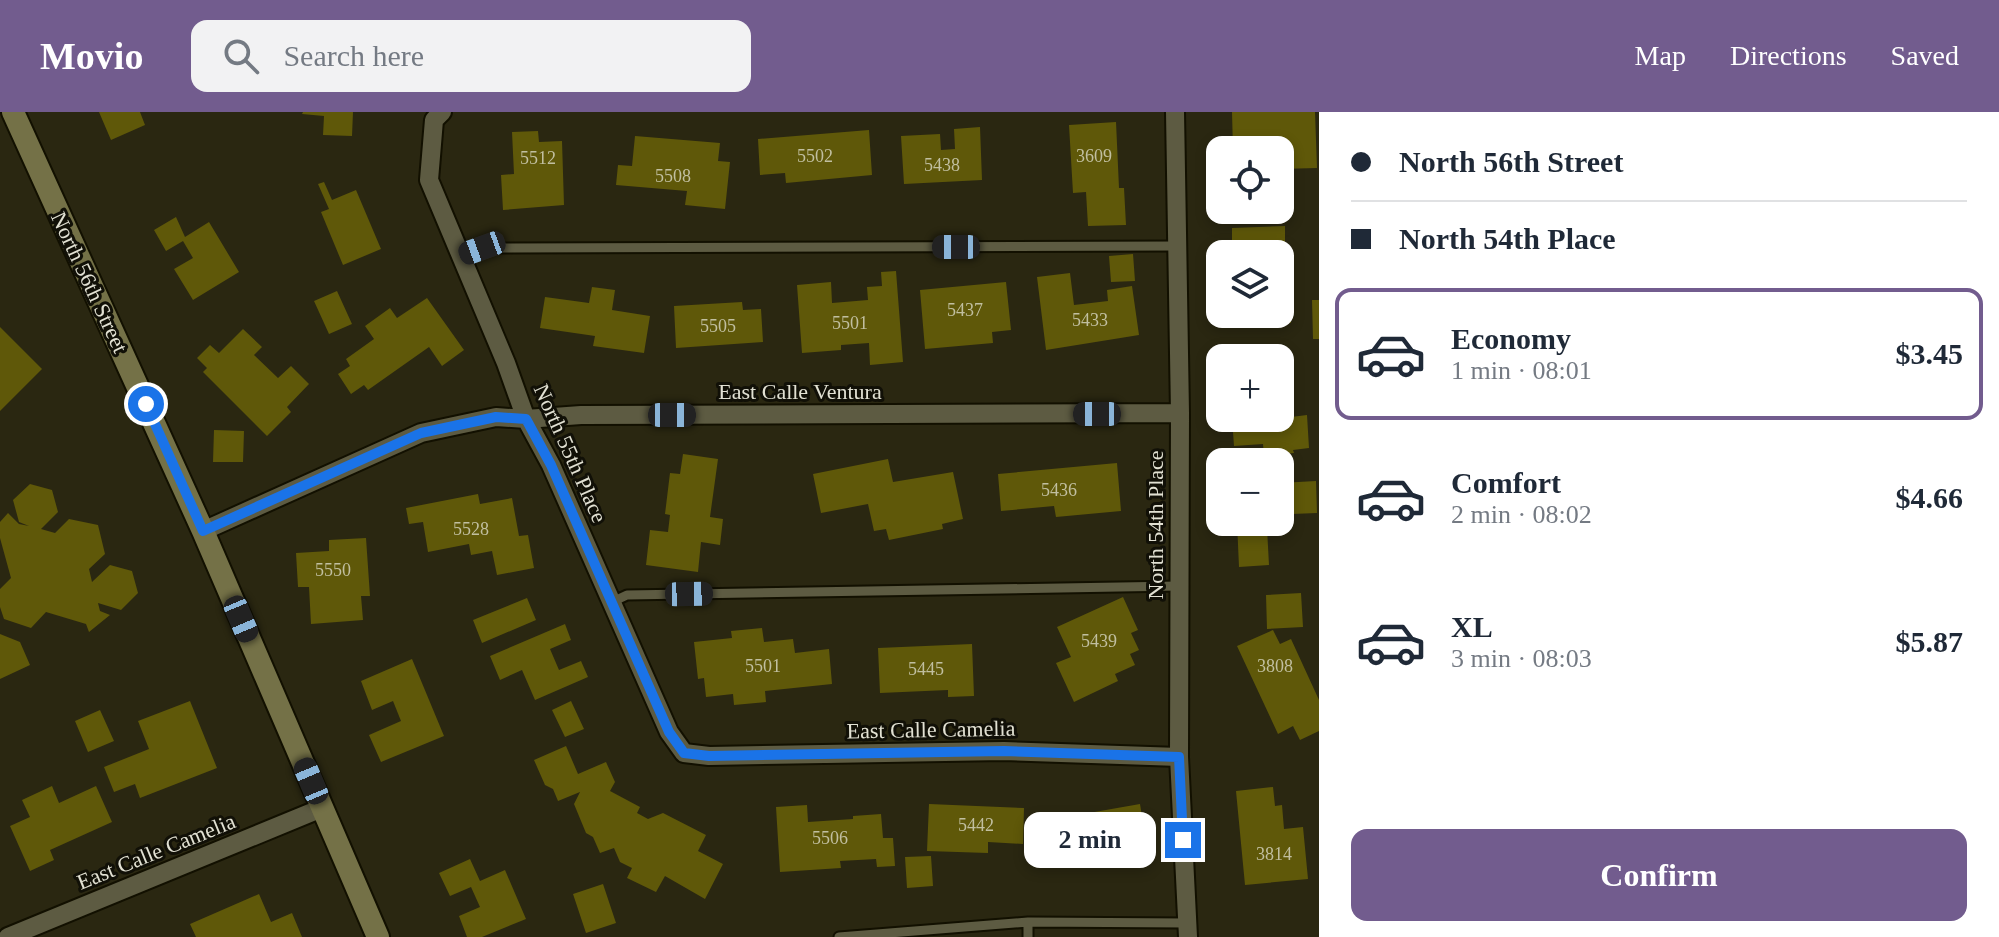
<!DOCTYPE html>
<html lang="en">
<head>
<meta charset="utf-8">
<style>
  body { margin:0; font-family:"Times New Roman",serif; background:#f2f2f3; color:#1f2937; height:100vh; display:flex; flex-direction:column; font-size:30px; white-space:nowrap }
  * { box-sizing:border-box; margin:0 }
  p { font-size:26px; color:#747a83 }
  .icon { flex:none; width:44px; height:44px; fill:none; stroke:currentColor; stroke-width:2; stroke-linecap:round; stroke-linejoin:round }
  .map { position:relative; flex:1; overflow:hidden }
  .side { display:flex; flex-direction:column; background:#fff; width:680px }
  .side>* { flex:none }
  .top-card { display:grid; align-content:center; height:176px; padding:0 32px; background:#fff }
  .buttons { position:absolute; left:1206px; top:24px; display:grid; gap:16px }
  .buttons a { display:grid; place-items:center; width:88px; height:88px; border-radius:16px; background:#fff; box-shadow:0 4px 12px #0003; font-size:40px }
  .end { position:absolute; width:36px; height:36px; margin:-18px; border:10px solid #1a73e8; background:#fff; box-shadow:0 0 0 4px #fff }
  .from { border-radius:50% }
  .bubble { position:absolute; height:56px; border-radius:16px; background:#fff; box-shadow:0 4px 12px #0003; font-size:26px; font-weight:800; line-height:56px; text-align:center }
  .car { position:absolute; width:24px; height:48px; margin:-24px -12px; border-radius:10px; box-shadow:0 0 6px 2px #0007; background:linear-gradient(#222 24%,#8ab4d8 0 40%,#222 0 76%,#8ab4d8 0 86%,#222 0) }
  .top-card b { display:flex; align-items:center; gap:28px; height:76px; font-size:30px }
  .top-card b+b { border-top:2px solid #e0e1e3 }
  .top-card i { width:20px; height:20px; background:#1f2937 }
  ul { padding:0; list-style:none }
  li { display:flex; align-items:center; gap:24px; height:132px; margin:0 16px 12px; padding:0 16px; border:4px solid transparent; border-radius:16px }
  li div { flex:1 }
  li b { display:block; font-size:30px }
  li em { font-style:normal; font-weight:800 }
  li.current { border-color:#725c8e }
  li>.icon { width:72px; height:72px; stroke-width:1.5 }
  .primary-button { display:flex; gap:16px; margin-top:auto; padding:16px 32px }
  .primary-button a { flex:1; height:92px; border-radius:16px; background:#725c8e; color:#fff; font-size:32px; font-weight:800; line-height:92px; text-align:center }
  header { display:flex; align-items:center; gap:48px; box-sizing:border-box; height:112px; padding:0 40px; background:#725c8e; color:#fff }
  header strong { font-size:38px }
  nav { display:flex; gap:44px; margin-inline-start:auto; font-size:28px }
  .search { width:560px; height:72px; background:#f2f2f3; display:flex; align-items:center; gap:20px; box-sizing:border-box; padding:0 28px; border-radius:16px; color:#747a83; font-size:30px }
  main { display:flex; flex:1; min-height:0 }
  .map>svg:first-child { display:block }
</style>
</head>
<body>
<header>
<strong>Movio</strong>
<div class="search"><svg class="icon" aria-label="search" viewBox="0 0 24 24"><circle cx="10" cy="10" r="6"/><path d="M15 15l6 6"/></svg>Search here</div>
<nav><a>Map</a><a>Directions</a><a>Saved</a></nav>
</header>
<main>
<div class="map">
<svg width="1319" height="825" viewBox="0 0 1319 825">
  <rect width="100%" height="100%" fill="#2a2711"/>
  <path fill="#5f5809" d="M99 0H140L145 13 111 28Z
    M303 0H353L352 24 323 23 324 4 302 2Z
    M1232 0H1315L1317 56 1280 57V38H1233Z
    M1116 10 1119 76H1124L1126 113 1088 114 1086 80 1073 81 1069 13Z
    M980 15 982 68 904 72 901 24 940 22 941 38 955 37 954 17Z
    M869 18 872 63 786 71 785 61 760 63 758 27Z
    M538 19 539 30 562 29 564 93 503 98 501 63 514 62 512 20Z
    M635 24 720 31 718 49 730 50 725 97 685 93 687 79 616 73 618 53 632 54Z
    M324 70 332 88 356 78 381 137 343 153 321 100 329 97 318 72Z
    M176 105 185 125 209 110 239 160 193 188 174 157 193 146 183 129 166 139 154 118Z
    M1285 114V141L1232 142V116Z
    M1133 142 1135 169 1111 170 1109 144Z
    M896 159 903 250 870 253 869 231 841 233V238L802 241 797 173 831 170 832 191 868 188 867 175 882 174 881 160Z
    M1070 161 1074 193 1108 189 1107 178 1132 174 1139 223 1046 238 1037 165Z
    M1006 170 1011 218 992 220 993 231 925 237 920 178Z
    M592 175 615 178 612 198 650 204 644 241 593 234 595 224 540 216 545 185 589 191Z
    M337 179 352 212 329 222 314 189Z
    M427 186 464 238 442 254 429 235 368 278 364 273 351 282 338 262 350 254 346 247 374 227 365 214 390 196 397 206Z
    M1312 188H1319V227H1313Z
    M742 190 743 198 761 197 763 230 676 236 674 194Z
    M1280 193H1290L1291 211 1234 212 1233 202H1280Z
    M0 215 42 257 0 299Z
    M243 217 262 235 254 243 278 266 291 254 309 272 287 295 291 300 267 324 203 260 207 256 197 246 210 233 219 241Z
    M1280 298H1282L1283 306 1307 303 1309 336 1293 338 1294 341 1264 344 1263 332 1234 334 1232 306H1280Z
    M214 318 244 319 243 350H213Z
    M683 342 718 347 710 405 723 407 720 433 701 430 698 460 646 453 650 418 668 420 670 403 665 402 670 361 680 362Z
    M888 347 893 370 953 360 963 407 942 412 943 417 889 428 886 417 874 419 868 392 821 401 813 362Z
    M1117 351 1121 399 1056 405 1054 394 1001 399 998 362Z
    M1316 369 1317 401 1292 402V415L1267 416 1269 453 1239 455 1237 410H1280V371Z
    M30 372 52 378 58 400 41 417 55 421 69 407 98 413 105 442 89 457 92 470 110 453 132 459 138 481 121 498 98 491 100 499 110 503 89 520 86 512 46 500 31 516 4 507 0 495V477L11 466 0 426V410L8 401 19 412 29 414 19 410 13 388Z
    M478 382 480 392 512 386 519 424 528 423 534 456 497 463 492 439 471 443 469 432 428 440 423 410 409 412 406 396Z
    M366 426 370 484H361L363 508 311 512 309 475H298L296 441 329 439V428Z
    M1301 481 1303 515 1267 517 1266 483Z
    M1123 485 1138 518 1131 521 1139 538 1130 542 1135 553 1115 562 1118 569 1074 590 1056 551 1071 545 1057 515Z
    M527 486 536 508 482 531 473 508Z
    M565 512 571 528 550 537 559 558 581 549 588 565 535 588 522 558 500 568 490 544Z
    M762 516 764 530 793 527 795 541 829 537 832 572 765 579 766 590 734 593 733 582 706 585 704 566 698 567 694 530 732 526 731 519Z
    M1273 518 1280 532 1291 527 1319 588V619L1300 628 1293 614 1278 622 1237 534Z
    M0 522 20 530 30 553 0 567Z
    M972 532 974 584 948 585V578L880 581 878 536Z
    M412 547 444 624 381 650 369 623 401 609 393 589 372 598 361 569Z
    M190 589 217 656 140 686 135 672 114 680 104 655 149 637 138 609Z
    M571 589 584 617 565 625 552 598Z
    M100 598 114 629 88 640 75 609Z
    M566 634 578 662 606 650 615 670 610 679 640 695 637 701 648 707 663 701 706 723 698 739 723 752 705 787 665 764 656 780 627 766 632 756 620 750 614 736 600 741 593 725 586 721 574 692 580 680 558 689 553 677 545 673 534 648Z
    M52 674 59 691 96 674 112 710 50 738 54 748 30 759 10 714 30 705 22 688Z
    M1273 675 1275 694 1282 693 1284 717 1303 715 1308 767 1245 773 1236 679Z
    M929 692 1024 696 1023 732 988 730V741L927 739Z
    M1140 692 1149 747 1120 752 1118 740 1044 753 1040 733 1053 731 1049 708Z
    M807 693 808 710 853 707V704L881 702 883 726H893L895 754 877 755 876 747 840 749 841 756 780 760 776 695Z
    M931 744 933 774 907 776 905 745Z
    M470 747 480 769 505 758 526 807 482 825H467L459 804 480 795 471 775 450 784 439 761Z
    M603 772 616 811 586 821 573 782Z
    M259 782 271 810 292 801 302 825H196L190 812Z"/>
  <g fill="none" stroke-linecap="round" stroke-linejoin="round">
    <defs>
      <path id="service" d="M461 144 482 136 1177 134
        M612 490 627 483 1179 474
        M1028 810V825
        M839 825 1028 810 1187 811"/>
      <path id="minor" d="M442 0 434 8 429 68 506 251 526 307 551 353 669 620 684 641 709 644 1004 639 1179 645
        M1175 0 1180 301 1179 645 1188 825
        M203 419 421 321 496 305 526 307 581 303 1180 301
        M8 825 322 696"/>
      <path id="secondary" d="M13 0 203 419 378 825"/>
    </defs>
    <use href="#service" stroke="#121000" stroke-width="13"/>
    <use href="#minor" stroke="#121000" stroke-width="22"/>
    <use href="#secondary" stroke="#121000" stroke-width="26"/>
    <use href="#service" stroke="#5d5b42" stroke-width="9"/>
    <use href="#minor" stroke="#5d5b42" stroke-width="18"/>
    <use href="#secondary" stroke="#747147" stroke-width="22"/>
  </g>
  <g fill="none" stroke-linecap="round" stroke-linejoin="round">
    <path stroke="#1a73e8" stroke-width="10" d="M146 292 203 419 421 321 496 305 526 307 551 353 669 620 684 641 709 644 1004 639 1179 645 1183 728"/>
  </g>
  <g text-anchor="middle" stroke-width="6" stroke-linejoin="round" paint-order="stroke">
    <g font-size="18" fill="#c1bfa0">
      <text x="815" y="50">5502</text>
      <text x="1094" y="50">3609</text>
      <text x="538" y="52">5512</text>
      <text x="942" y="59">5438</text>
      <text x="673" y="70">5508</text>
      <text x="965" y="204">5437</text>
      <text x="1090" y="214">5433</text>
      <text x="850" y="217">5501</text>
      <text x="718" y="220">5505</text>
      <text x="1059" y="384">5436</text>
      <text x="471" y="423">5528</text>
      <text x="333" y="464">5550</text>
      <text x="1099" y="535">5439</text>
      <text x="763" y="560">5501</text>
      <text x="1275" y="560">3808</text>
      <text x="926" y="563">5445</text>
      <text x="976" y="719">5442</text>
      <text x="830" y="732">5506</text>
      <text x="1274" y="748">3814</text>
    </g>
    <g font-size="22" fill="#e2e1d3" stroke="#111007">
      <text transform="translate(90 170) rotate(65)" y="8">North 56th Street</text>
      <text x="800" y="287">East Calle Ventura</text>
      <text transform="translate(571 341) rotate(66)" y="8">North 55th Place</text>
      <text transform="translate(1155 413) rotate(-90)" y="8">North 54th Place</text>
      <text transform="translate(931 617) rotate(-1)" y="8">East Calle Camelia</text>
      <text transform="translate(156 739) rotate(-22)" y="8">East Calle Camelia</text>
    </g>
  </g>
</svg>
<div class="buttons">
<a><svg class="icon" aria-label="locate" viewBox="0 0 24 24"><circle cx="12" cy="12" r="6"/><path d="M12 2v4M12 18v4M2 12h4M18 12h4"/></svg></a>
<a><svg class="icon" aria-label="layers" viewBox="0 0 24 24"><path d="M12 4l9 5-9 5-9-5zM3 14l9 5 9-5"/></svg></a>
<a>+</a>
<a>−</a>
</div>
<i class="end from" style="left:146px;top:292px"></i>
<i class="end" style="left:1183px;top:728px"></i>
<div class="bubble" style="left:1024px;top:700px;width:132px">2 min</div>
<i class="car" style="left:956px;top:135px;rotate:270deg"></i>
<i class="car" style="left:482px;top:136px;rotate:250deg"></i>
<i class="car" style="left:1097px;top:302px;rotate:270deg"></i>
<i class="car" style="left:672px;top:303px;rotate:90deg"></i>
<i class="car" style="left:689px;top:482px;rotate:89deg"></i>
<i class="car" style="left:241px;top:507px;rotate:157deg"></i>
<i class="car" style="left:311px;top:669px;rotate:337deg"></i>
</div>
<section class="side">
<div class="top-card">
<b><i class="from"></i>North 56th Street</b>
<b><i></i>North 54th Place</b>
</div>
<ul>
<li class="current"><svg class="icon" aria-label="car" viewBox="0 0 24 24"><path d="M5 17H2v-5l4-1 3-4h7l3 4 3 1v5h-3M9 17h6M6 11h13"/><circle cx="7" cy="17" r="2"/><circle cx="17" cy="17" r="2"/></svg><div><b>Economy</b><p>1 min · 08:01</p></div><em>$3.45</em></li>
<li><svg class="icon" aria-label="car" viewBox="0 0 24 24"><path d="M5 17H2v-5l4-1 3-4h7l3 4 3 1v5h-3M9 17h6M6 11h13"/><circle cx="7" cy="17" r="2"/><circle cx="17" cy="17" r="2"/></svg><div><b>Comfort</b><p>2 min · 08:02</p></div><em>$4.66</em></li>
<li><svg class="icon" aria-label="car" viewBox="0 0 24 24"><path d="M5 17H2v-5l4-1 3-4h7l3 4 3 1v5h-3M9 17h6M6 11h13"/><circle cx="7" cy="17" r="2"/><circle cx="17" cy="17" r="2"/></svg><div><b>XL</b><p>3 min · 08:03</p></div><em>$5.87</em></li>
</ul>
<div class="primary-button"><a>Confirm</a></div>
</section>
</main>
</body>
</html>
